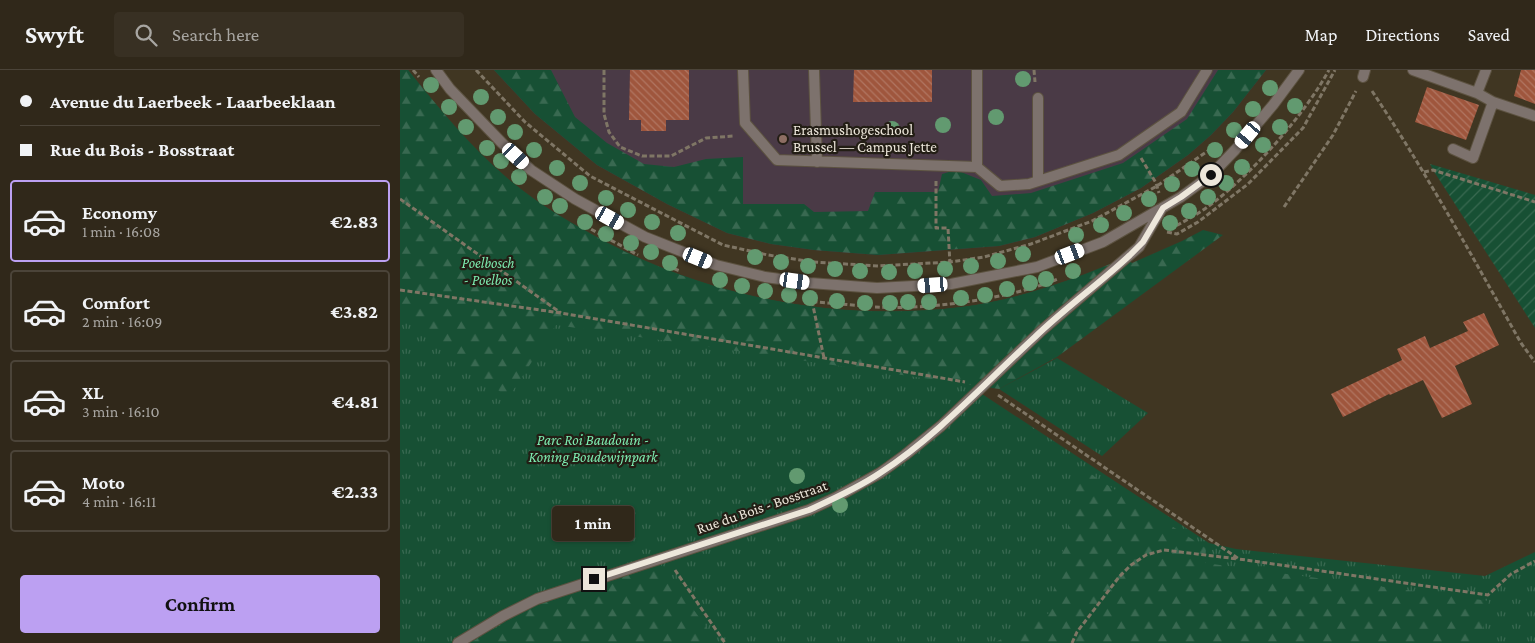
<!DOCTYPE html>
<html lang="en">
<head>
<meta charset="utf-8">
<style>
  body { margin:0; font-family:"Crimson Pro",serif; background:#383023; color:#f1f3f6; height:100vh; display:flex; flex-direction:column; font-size:19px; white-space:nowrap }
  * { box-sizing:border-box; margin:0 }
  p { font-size:16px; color:#a8a6a2 }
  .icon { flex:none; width:28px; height:28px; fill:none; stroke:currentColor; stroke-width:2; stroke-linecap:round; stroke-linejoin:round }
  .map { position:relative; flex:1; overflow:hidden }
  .drawer { display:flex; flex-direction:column; background:#30281a; width:400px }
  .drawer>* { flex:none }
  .hud { display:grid; align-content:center; height:110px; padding:0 20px; background:#30281a }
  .end { position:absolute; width:22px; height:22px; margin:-11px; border:6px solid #ede7db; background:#111; box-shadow:0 0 0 2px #111 }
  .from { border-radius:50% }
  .bubble { position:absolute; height:35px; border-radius:5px; background:#30281a; box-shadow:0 1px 4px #0004,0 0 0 1px #4b4439; font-size:16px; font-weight:700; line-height:35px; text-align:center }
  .car { position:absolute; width:15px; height:30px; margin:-15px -8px; border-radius:6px; box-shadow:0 0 4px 1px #0007; background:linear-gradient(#fff 24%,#345 0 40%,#fff 0 76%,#345 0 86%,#fff 0) }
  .hud b { display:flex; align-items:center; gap:18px; height:48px; font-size:19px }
  .hud b+b { border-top:1px solid #4b4439 }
  .hud i { width:12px; height:12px; background:#f1f3f6 }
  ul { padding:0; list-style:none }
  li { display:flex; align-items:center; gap:15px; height:82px; margin:0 10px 8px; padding:0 10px; border:2px solid #4b4439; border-radius:5px }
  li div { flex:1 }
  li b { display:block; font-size:19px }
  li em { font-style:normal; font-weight:700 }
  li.on { border-color:#bca0f2 }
  li>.icon { width:45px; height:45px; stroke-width:1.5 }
  .action { display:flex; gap:10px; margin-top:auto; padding:10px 20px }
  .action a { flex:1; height:58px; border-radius:5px; background:#bca0f2; color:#111; font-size:20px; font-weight:700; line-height:58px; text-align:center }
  header { display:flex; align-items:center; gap:30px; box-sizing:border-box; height:70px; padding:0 25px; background:#30281a; border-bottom:1px solid #4b4439 }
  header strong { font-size:24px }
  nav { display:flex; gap:28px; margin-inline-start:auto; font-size:18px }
  .search { width:350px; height:45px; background:#383023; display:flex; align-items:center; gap:12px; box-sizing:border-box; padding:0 18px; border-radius:5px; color:#a8a6a2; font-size:19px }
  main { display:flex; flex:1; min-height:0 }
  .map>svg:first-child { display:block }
</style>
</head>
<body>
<header>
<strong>Swyft</strong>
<div class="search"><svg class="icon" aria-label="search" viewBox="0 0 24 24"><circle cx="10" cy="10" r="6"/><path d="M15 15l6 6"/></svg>Search here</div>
<nav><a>Map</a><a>Directions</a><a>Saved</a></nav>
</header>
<main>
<section class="drawer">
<div class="hud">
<b><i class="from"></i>Avenue du Laerbeek - Laarbeeklaan</b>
<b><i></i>Rue du Bois - Bosstraat</b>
</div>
<ul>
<li class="on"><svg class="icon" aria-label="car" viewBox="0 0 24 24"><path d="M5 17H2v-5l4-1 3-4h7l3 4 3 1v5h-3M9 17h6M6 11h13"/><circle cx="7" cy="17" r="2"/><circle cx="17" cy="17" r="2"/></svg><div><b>Economy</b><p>1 min · 16:08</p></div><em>€2.83</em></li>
<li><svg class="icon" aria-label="car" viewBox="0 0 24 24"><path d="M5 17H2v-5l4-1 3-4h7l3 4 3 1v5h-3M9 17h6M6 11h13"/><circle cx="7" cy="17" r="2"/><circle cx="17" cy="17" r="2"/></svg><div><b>Comfort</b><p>2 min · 16:09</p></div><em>€3.82</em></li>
<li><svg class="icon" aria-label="car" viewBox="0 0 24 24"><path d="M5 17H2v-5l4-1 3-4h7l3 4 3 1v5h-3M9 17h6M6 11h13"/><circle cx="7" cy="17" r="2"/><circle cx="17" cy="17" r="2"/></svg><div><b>XL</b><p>3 min · 16:10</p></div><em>€4.81</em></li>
<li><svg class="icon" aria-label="car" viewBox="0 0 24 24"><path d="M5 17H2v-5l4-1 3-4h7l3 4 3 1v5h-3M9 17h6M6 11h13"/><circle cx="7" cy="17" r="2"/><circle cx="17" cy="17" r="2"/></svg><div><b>Moto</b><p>4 min · 16:11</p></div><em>€2.33</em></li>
</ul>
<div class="action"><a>Confirm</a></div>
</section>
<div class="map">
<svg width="1135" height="573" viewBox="0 0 1135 573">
  <defs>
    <pattern id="grass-tufts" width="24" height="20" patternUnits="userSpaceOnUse" patternTransform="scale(1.25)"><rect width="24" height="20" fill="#175034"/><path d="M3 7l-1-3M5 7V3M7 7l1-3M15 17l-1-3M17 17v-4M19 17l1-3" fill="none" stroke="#396951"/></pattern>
    <pattern id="forest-firs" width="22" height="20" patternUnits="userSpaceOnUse" patternTransform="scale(1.25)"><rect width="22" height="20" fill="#175034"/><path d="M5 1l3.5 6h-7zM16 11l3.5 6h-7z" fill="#396951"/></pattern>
    <pattern id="garden-furrows" width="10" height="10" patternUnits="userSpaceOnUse" patternTransform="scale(1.25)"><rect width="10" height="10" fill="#175034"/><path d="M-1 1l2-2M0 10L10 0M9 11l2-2" fill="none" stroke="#396951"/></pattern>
    <pattern id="building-back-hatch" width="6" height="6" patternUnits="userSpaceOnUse" patternTransform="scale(1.25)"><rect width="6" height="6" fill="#9f563d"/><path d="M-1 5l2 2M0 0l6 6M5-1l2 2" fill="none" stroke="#b17662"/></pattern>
  </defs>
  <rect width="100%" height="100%" fill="#403622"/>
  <path fill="#4a3a46" d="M94 0H866L833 42 811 65 788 85 741 118 693 143 635 167 599 176 478 185 414 180 371 174 327 163 267 134 197 95 135 44Z"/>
  <path fill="url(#grass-tufts)" d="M0 0H8C38 38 69 75 106 107 128 127 154 143 181 158 295 225 430 253 562 237 603 232 644 219 683 205L644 264 582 324 809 473 836 479 1085 506 1135 482V573H0Z
    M657 288 748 343 702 386 599 319Z"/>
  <path fill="url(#forest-firs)" d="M0 0H8C39 38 70 77 108 109 233 210 402 257 562 237 616 230 669 212 719 190L723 186 732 193 782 171 803 160 823 165 657 287 599 319 156 255 108 328 0 242Z
    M94 0H151L175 47 207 73 244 94 274 97 306 89 343 87V134H404L414 142 468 141 475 122H538L542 104 556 100 581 110 592 126 631 123 723 93 787 49 818 0H866L833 42 811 65 788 85 741 118 693 143 635 167 599 176 478 185 414 180 371 174 327 163 267 134 197 95 135 44Z
    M681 398 806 478 805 493 1089 531 1080 573H594L649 543Z
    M260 494 318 573H70C96 558 121 543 147 531 184 515 222 505 260 494Z"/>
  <path fill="url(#garden-furrows)" d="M1030 94 1135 125V258L1033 100Z"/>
  <path fill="url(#building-back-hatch)" d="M230 0H289V50H266V61H241V50H229Z
    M454 0H532V32H453Z
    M1121 0H1135V34L1114 26Z
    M1027 17 1079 35 1066 70 1015 52Z
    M1084 243 1099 275 1055 296 1072 334 1042 348 1023 310 990 325 989 324 943 347 931 324 1002 290 997 279 1025 266 1030 278 1068 261 1063 252Z"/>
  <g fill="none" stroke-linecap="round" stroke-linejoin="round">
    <defs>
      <path id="service" d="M343 0 345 53 377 90 577 97V0
        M414 0 417 92
        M1013 0 1077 23 1093 32 1135 46
        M963 7 965 0
        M1077 23 1086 0
        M638 28V111
        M1053 79 1073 88 1093 32
        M577 97 600 116 629 114 719 85 781 42 807 0"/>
      <path id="minor" d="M36 0 50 19 102 73 131 100 175 129 245 167 316 195 365 207 410 213 477 218 551 214 637 197 703 172 781 127 811 105 835 80 873 35 899 0
        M58 573 103 546 137 529 409 440 435 428 480 403 505 385 541 356 641 261 739 177 762 138"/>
    </defs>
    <use href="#service" stroke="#5c5240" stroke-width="12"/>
    <use href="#minor" stroke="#5c5240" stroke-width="12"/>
    <path stroke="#7f7665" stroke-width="3" stroke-dasharray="5 2.5" stroke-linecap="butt" d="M13 0 19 7
      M76 0 125 52 190 106 323 175 368 185 413 192 478 196 550 192 584 187 631 174 692 151 757 116 812 78
      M204 0V44L209 62 220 77 242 86H271L306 68 334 66
      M634 0 635 12
      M972 21C1026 102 1073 188 1121 273L1135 292
      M741 88 756 113 759 123
      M1024 102 1033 100 1135 132
      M536 111V158H548L550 194
      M0 129 161 243
      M884 137 933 65 956 21
      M178 152 238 185
      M770 159C785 151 800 143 813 133 855 100 903 47 929 0
      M767 162 777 164 798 152 848 114 903 58 935 0
      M267 196 280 201
      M0 220 161 243 565 312
      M405 231 464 236
      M412 231 424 288
      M475 237C528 240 609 229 658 209
      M598 325 839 489 1088 525 1111 504 1135 491
      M275 500 325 573
      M672 573 677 562 719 507 731 495 746 485 764 480 838 489"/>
    <use href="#service" stroke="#7d726d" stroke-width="10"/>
    <use href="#minor" stroke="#7d726d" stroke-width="10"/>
  </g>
  <g fill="#629a70">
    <circle cx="623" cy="9" r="8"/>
    <circle cx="31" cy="15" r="8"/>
    <circle cx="870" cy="18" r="8"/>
    <circle cx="81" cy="27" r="8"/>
    <circle cx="895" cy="36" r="8"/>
    <circle cx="49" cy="37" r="8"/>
    <circle cx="853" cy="39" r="8"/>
    <circle cx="98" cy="47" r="8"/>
    <circle cx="596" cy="47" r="8"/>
    <circle cx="543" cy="55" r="8"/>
    <circle cx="66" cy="57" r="8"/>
    <circle cx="880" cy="57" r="8"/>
    <circle cx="492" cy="59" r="8"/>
    <circle cx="834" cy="60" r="8"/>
    <circle cx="115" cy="62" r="8"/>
    <circle cx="863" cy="75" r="8"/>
    <circle cx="87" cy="78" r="8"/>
    <circle cx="134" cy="80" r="8"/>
    <circle cx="815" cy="80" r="8"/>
    <circle cx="101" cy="91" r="8"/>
    <circle cx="842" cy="97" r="8"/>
    <circle cx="157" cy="98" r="8"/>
    <circle cx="792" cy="99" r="8"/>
    <circle cx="119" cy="107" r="8"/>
    <circle cx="180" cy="113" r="8"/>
    <circle cx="826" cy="113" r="8"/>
    <circle cx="772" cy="114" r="8"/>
    <circle cx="145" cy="127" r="8"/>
    <circle cx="808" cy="127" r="8"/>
    <circle cx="206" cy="128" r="8"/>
    <circle cx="749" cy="129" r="8"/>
    <circle cx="160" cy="136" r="8"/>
    <circle cx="228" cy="140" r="8"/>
    <circle cx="789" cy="141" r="8"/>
    <circle cx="724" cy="143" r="8"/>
    <circle cx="185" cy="152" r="8"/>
    <circle cx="252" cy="152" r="8"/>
    <circle cx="770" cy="153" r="8"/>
    <circle cx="701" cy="155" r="8"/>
    <circle cx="278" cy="163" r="8"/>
    <circle cx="206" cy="164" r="8"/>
    <circle cx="676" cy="165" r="8"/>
    <circle cx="231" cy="173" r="8"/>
    <circle cx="251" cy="182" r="8"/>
    <circle cx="623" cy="184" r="8"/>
    <circle cx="355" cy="187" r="8"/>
    <circle cx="598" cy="191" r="8"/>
    <circle cx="381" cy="192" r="8"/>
    <circle cx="270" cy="193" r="8"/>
    <circle cx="408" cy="196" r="8"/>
    <circle cx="571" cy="196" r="8"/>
    <circle cx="435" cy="199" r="8"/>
    <circle cx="545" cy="199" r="8"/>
    <circle cx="460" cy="201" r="8"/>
    <circle cx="515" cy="201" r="8"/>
    <circle cx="673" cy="201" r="8"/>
    <circle cx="489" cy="202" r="8"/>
    <circle cx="646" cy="209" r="8"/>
    <circle cx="320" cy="210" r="8"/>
    <circle cx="630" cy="213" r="8"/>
    <circle cx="342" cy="216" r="8"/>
    <circle cx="607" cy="219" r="8"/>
    <circle cx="365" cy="221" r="8"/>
    <circle cx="389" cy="225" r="8"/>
    <circle cx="585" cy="225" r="8"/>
    <circle cx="410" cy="228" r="8"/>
    <circle cx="561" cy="228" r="8"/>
    <circle cx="437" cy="231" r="8"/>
    <circle cx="508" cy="232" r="8"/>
    <circle cx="529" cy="232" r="8"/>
    <circle cx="465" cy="233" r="8"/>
    <circle cx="490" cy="233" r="8"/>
    <circle cx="397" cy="406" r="8"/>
    <circle cx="440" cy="435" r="8"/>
  </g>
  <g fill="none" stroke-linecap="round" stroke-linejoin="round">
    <path stroke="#ede7db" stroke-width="6" d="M194 509 409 440C433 429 458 418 480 403 537 366 585 313 635 267 665 238 699 214 730 185L743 172 763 138 781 127 811 105"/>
  </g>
  <circle fill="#8d6e63" stroke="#231e15" stroke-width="2" cx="383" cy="69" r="5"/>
  <g text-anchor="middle" stroke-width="4.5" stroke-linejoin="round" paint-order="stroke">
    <g font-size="15" fill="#ede7db" stroke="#231e15" text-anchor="start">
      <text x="393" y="65">Erasmushogeschool<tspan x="393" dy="17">Brussel — Campus Jette</tspan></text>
    </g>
    <g font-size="15" font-style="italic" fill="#7decb0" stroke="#231e15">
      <text x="88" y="198">Poelbosch<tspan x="88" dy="17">- Poelbos</tspan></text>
      <text x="193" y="375">Parc Roi Baudouin -<tspan x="193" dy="17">Koning Boudewijnpark</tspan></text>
    </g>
    <g font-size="15" fill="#ede7db" stroke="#231e15">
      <text transform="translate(362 437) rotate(-19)" y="5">Rue du Bois - Bosstraat</text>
    </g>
  </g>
</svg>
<i class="end from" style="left:811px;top:105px"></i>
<i class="end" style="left:194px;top:509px"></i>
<div class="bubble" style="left:152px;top:436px;width:82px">1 min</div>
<i class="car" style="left:848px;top:65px;rotate:220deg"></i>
<i class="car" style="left:116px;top:86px;rotate:133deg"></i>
<i class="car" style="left:210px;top:148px;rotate:119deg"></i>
<i class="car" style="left:670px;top:184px;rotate:69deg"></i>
<i class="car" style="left:298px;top:188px;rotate:112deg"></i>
<i class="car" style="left:395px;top:211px;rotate:98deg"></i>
<i class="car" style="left:533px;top:215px;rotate:266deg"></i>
</div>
</main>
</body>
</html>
